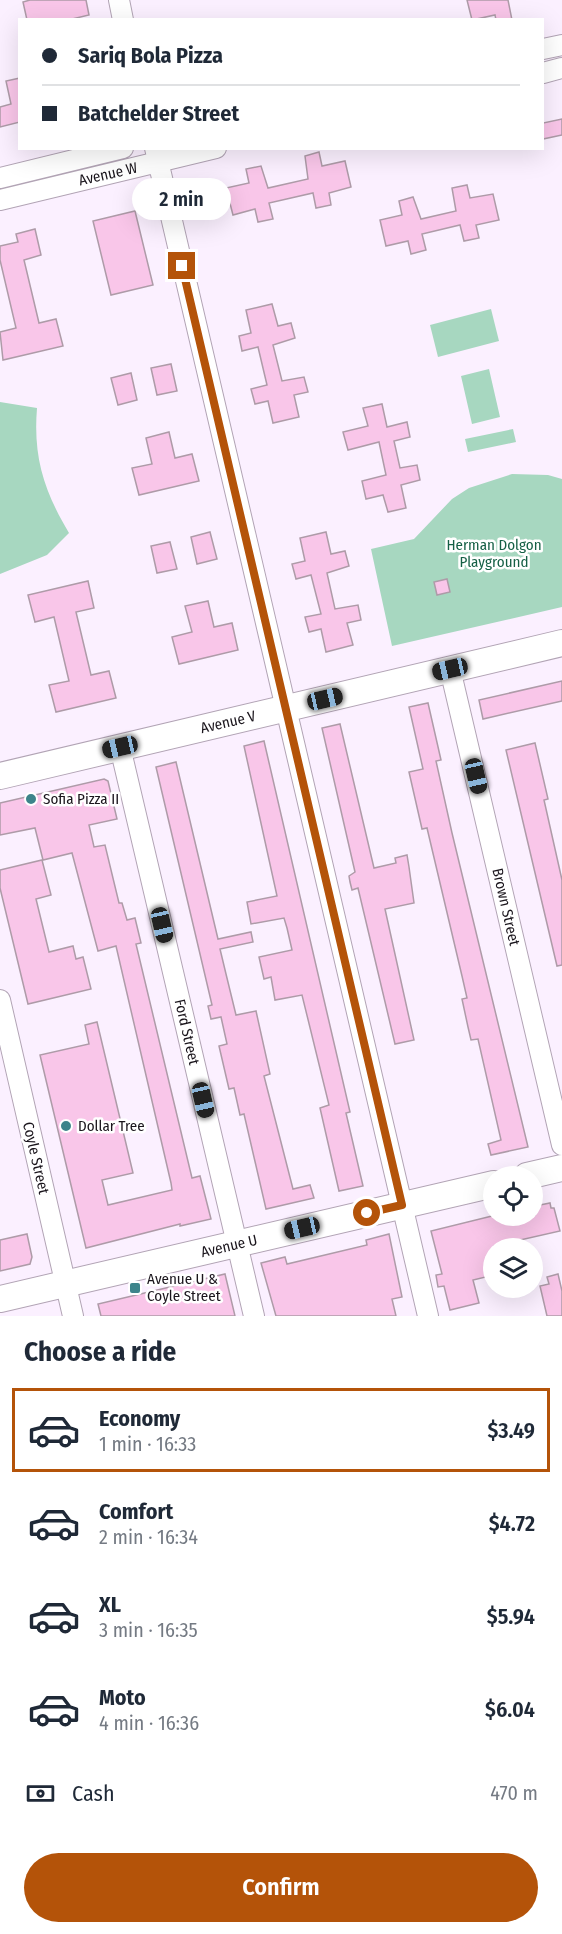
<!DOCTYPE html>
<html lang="en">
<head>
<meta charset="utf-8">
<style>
  body { margin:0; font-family:"Fira Sans Condensed",sans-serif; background:#f6f6f7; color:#1f2937; height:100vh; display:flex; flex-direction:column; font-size:22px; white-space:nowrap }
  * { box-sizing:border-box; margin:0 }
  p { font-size:20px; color:#747a83 }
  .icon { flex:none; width:33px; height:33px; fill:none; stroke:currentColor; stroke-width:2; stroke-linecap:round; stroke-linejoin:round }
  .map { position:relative; height:1316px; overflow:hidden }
  .sheet { display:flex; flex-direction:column; background:#fff; flex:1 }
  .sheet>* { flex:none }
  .guide { position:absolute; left:18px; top:18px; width:526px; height:132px; border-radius:0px; box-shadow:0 6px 24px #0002; display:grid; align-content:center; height:132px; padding:0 24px; background:#fff }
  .tools { position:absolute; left:483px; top:1166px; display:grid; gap:12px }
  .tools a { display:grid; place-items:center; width:60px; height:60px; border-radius:50%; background:#fff; box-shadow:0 6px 24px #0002; font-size:30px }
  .end { position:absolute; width:27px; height:27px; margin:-14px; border:8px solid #b45309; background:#fff; box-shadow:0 0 0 3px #fff }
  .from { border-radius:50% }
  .bubble { position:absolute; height:42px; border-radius:21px; background:#fff; box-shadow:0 6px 24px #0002; font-size:20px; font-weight:600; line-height:42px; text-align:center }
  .car { position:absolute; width:18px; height:36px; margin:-18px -9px; border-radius:8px; box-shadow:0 0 4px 2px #0007; background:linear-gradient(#222 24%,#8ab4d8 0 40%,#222 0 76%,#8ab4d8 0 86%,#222 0) }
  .guide b { display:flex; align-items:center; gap:21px; height:57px; font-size:22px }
  .guide b+b { border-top:2px solid #e0e1e3 }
  .guide i { width:15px; height:15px; background:#1f2937 }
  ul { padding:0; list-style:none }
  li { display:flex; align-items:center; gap:18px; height:84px; margin:0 12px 9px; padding:0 12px; border:3px solid transparent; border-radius:0px }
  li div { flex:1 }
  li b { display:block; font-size:22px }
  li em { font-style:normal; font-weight:600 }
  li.selected { border-color:#b45309 }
  li>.icon { width:54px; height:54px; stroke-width:1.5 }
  h2 { padding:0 24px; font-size:27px; line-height:72px }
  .pay { display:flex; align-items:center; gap:15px; height:66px; padding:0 24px; font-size:22px }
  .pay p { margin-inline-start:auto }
  .action { display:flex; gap:12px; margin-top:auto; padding:12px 24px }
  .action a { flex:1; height:69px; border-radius:36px; background:#b45309; color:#fff; font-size:24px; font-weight:600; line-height:69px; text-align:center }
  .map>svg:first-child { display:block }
</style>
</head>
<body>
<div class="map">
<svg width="562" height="1316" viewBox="0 0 562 1316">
  <rect width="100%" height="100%" fill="#fbf0ff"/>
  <path fill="#a7d7c0" d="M491 309 499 341 438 357 430 325Z
    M489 369 500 417 472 424 461 376Z
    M0 402 37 408C33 457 44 491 69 533L47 555 0 574Z
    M513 429 516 442 468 452 465 439Z
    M512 474 548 475 562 479V607L392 646 371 549 414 539 452 499 469 488Z"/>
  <path fill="#f9c6e9" stroke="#ae9ba8" stroke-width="1.5" d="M30 0H86L89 15 68 20H27L23 2Z
    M467 0H508L512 20H496L495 15 472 20Z
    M20 78V122L0 127V107L11 104 6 81Z
    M562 119V135L543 139V123Z
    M319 152 322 166 345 161 351 187 329 193 331 205 316 208 313 193 269 203 273 219 258 222 255 209 233 215 226 188 249 183 246 169 261 166 268 188 308 179 305 156Z
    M467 185 470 198 493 194 499 220 476 225 479 238 464 241 460 225 422 234 426 250 411 254 408 241 386 246 380 220 402 215 399 201 413 197 421 219 456 211 452 188Z
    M135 211 153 285 111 295 93 221Z
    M35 229 41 255 24 260 39 323 56 319 63 346 3 360 0 332 16 328 0 260V246L18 242 16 234Z
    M272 304 278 326 291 323 295 338 273 345 282 381 304 377 308 392 294 395 299 417 273 423 268 401 255 404 251 389 267 385 258 347 242 351 239 336 251 333 246 310Z
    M171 364 177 391 157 395 151 368Z
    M131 373 137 400 118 405 111 378Z
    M382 404 387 427 407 422 410 437 394 441 400 468 417 465 420 480 401 485 406 508 388 512 383 495 366 499 362 481 386 475 379 442 348 450 343 432 368 426 363 408Z
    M169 432 175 458 192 454 199 481 139 495 132 468 152 464 146 438Z
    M210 532 217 559 197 564 191 537Z
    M326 532 331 554 345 551 349 566 327 573 335 609 358 605 361 620 347 623 353 645 326 652 321 629 309 632 305 617 321 614 311 575 296 579 292 564 305 561 300 538Z
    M170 542 177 569 157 573 151 546Z
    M447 579 450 592 437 595 434 582Z
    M88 581 94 608 76 612 91 675 109 671 116 698 56 712 49 685 69 681 54 617 35 622 28 595Z
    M208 601 214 627 232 623 238 650 179 664 172 637 192 632 185 606Z
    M562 681V701L483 719 479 700Z
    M428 703 441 760 436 761 452 833 528 1147 491 1155 488 1144 501 1140 478 1039 471 1040 468 1027 462 999 467 998 462 976 427 828 422 829 409 772 423 769 409 707Z
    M340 724 374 868 396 863 395 858 407 855 409 867 414 903 385 909 414 1040 395 1044 358 888 352 890 350 882 349 876 355 872 322 728Z
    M264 741 350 1112 346 1113 363 1186 339 1191 320 1108 329 1105 302 995 275 1000 271 977 264 979 259 957 292 950 287 928 284 918 251 924 247 902 277 896 244 746Z
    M535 743 548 799 544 800 562 880V965L557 966 506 750Z
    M176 762 218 939 251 932 253 942 220 949 226 974 236 1015 256 1011 270 1074 264 1076 293 1189 310 1185 314 1198 266 1209 244 1114 240 1115 234 1088 229 1089 219 1046 227 1044 221 1017 211 1019 208 1006 212 1005 156 767Z
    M104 779 108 781 117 819 89 825 94 847 105 845 119 903H122L127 920 135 918 141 943 136 944 192 1178 200 1176 211 1219 180 1226V1224L86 1248 40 1055 89 1044 85 1025 97 1022 133 1173 102 1180 108 1205 172 1190 171 1183 116 946 98 951 72 853 43 860 35 828 0 835V803Z
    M42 860 51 895 36 899 49 952 73 946 76 959 83 957 91 989 28 1004 0 888V870Z
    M550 1203 551 1208H554L560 1231 494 1246V1275L473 1280 479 1303 450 1310 444 1286 438 1287 436 1275 442 1274 431 1231 496 1215H535V1206Z
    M27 1234 32 1257 30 1264 0 1271V1240Z
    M389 1234 402 1297 392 1299 396 1316H276L261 1263 285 1257 287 1264 367 1245 366 1240Z
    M225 1274 235 1316H101L98 1304Z
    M558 1274 562 1291V1316H547L540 1286 549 1284 547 1277Z"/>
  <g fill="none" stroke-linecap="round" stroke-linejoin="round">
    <defs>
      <path id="minor" d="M119 0 123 20
        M543 49 562 45
        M543 73 562 68
        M155 148 428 1316
        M0 178 123 148
        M0 200 216 148
        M450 669 562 1145
        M120 747 254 1316
        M0 1000 73 1316"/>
      <path id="major" d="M0 776 562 643
        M527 1176 562 1168
        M0 1299 494 1184"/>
    </defs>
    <use href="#minor" stroke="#b2a4b5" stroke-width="22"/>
    <use href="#major" stroke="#b2a4b5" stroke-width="28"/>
    <use href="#minor" stroke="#fff" stroke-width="20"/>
    <use href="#major" stroke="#fff" stroke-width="26"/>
  </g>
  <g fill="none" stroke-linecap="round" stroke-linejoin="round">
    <path stroke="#b45309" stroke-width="8" d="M182 266 402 1205 367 1213"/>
  </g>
  <g fill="#3d848b" stroke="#fff" stroke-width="2">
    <circle cx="31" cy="799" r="6"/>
    <circle cx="66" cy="1126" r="6"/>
    <rect x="129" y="1282" width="12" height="12" rx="3"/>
  </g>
  <g text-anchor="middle" stroke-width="5" stroke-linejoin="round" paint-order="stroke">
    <g font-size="15" fill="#1a151c" stroke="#fff">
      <text transform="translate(108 174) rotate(-13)" y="5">Avenue W</text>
      <text transform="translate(228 722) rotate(-13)" y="5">Avenue V</text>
      <text transform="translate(506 907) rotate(77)" y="5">Brown Street</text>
      <text transform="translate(187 1032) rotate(77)" y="5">Ford Street</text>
      <text transform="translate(36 1158) rotate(77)" y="5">Coyle Street</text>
      <text transform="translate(229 1246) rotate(-13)" y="5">Avenue U</text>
    </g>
    <g font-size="15" fill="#155f45" stroke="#fff">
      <text x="494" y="550">Herman Dolgon<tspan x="494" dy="17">Playground</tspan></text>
    </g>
    <g font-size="15" fill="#1a151c" stroke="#fff" text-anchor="start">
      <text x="43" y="804">Sofia Pizza II</text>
      <text x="78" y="1131">Dollar Tree</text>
      <text x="147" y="1284">Avenue U &amp;<tspan x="147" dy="17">Coyle Street</tspan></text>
    </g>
  </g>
</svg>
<div class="tools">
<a><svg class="icon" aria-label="locate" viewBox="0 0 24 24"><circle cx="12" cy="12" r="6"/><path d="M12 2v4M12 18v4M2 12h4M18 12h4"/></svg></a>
<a><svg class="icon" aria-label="layers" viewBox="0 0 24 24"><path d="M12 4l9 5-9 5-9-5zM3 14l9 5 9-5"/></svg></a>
</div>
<i class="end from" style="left:367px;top:1213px"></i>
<i class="end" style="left:182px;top:266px"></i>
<div class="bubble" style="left:132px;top:178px;width:99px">2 min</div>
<i class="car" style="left:450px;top:669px;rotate:257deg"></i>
<i class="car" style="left:325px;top:699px;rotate:77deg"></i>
<i class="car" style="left:120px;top:747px;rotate:257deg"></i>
<i class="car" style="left:476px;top:776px;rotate:167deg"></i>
<i class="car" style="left:162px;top:925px;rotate:167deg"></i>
<i class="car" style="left:203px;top:1100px;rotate:167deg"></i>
<i class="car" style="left:302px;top:1228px;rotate:257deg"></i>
<div class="guide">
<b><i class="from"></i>Sariq Bola Pizza</b>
<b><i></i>Batchelder Street</b>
</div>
</div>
<section class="sheet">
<h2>Choose a ride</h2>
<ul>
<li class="selected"><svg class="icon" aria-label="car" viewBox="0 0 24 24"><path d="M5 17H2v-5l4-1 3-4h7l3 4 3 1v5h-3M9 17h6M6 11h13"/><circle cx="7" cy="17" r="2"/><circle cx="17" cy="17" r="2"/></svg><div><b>Economy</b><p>1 min · 16:33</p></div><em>$3.49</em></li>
<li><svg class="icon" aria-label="car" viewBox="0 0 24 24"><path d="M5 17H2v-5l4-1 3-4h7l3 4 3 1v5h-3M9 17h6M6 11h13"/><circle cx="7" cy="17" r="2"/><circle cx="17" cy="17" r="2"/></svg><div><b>Comfort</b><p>2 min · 16:34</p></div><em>$4.72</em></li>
<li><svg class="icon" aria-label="car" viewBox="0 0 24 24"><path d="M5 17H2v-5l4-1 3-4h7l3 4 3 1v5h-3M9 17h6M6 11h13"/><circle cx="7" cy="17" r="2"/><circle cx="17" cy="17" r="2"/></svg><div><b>XL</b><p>3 min · 16:35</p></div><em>$5.94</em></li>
<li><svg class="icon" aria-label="car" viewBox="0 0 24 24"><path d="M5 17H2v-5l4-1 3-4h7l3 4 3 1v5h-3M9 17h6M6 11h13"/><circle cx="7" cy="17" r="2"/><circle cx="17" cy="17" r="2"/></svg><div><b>Moto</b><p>4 min · 16:36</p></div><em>$6.04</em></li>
</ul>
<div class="pay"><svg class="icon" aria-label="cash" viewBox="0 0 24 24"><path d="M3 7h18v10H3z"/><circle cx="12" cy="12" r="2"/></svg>Cash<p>470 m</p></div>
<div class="action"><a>Confirm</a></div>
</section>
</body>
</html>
